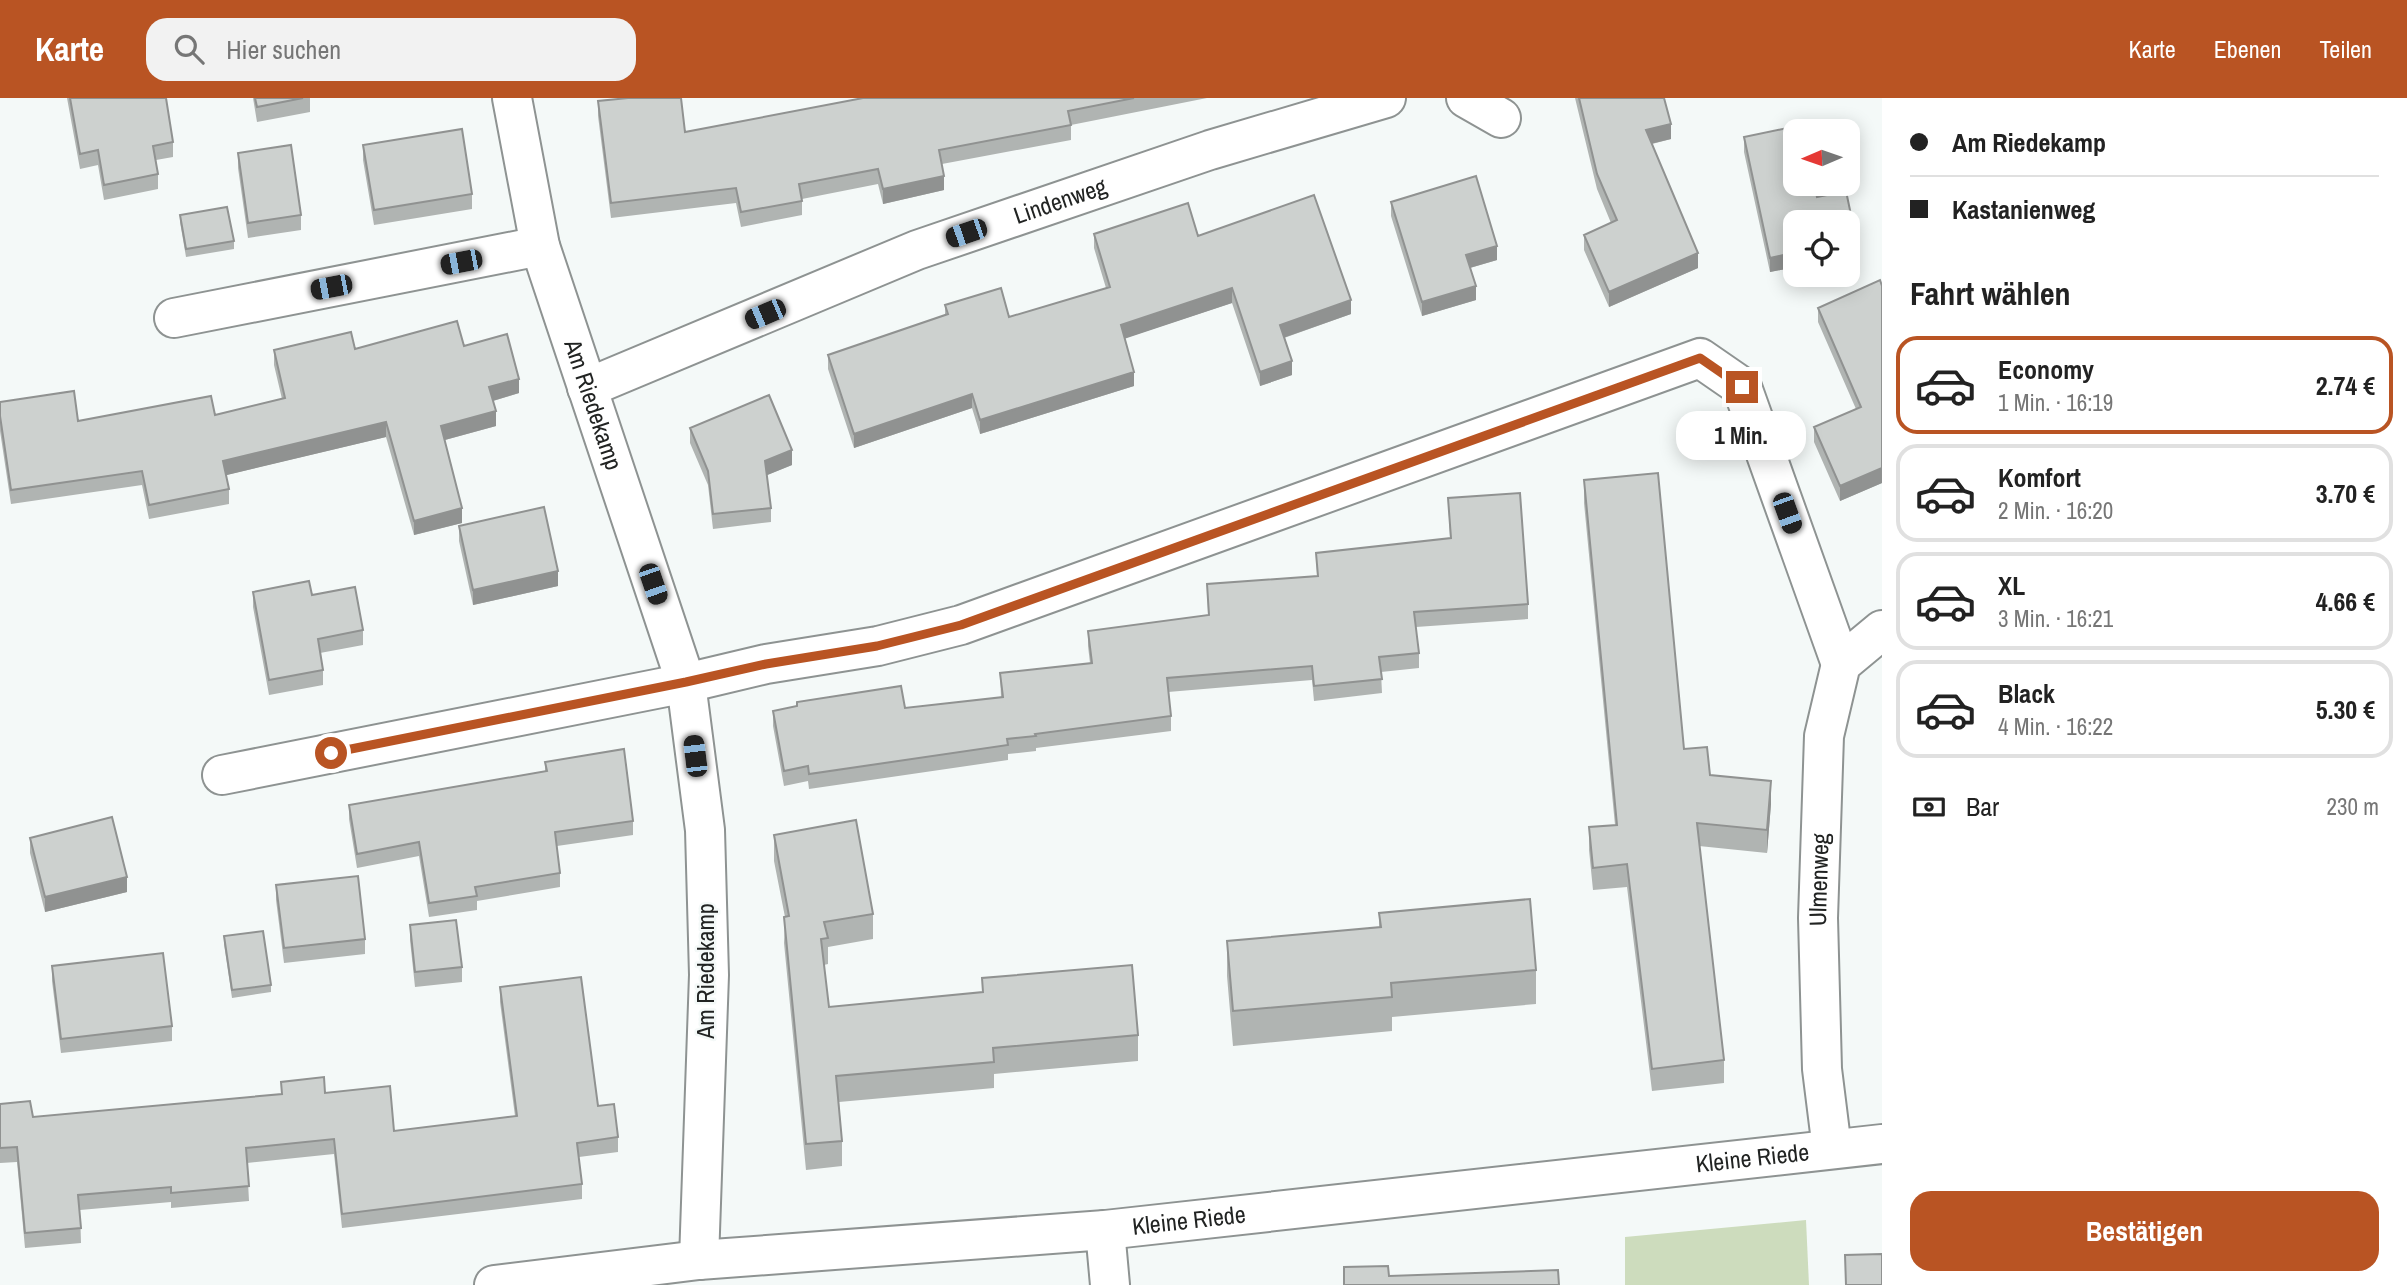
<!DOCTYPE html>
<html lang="de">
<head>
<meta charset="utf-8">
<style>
  body { margin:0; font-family:"Archivo Narrow",sans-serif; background:#f2f2f2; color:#222; height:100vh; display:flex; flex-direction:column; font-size:26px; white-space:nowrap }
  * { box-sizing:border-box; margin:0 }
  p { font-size:23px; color:#767676 }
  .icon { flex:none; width:38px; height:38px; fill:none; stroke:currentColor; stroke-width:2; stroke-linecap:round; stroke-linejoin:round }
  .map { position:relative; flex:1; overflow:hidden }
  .side { display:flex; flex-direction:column; background:#fff; width:525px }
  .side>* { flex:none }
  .top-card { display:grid; align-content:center; height:154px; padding:0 28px; background:#fff }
  .needle { width:46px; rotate:268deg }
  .controls { position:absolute; left:1783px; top:21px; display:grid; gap:14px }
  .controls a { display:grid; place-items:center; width:77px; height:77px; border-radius:14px; background:#fff; box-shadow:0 4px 18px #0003; font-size:35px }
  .end { position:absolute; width:32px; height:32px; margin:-16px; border:9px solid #b95423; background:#fff; box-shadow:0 0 0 4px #fff }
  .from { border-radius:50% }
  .bubble { position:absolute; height:49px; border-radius:21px; background:#fff; box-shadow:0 4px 18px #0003; font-size:23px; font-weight:700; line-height:49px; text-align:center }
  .car { position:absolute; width:21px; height:42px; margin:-21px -10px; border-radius:9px; box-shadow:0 0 5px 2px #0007; background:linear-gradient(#222 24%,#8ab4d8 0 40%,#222 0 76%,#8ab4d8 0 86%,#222 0) }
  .top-card b { display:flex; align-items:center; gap:24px; height:66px; font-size:26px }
  .top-card b+b { border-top:2px solid #e0e0e0 }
  .top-card i { width:18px; height:18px; background:#222 }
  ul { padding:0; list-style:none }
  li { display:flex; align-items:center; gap:21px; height:98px; margin:0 14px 10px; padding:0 14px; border:4px solid #e0e0e0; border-radius:21px }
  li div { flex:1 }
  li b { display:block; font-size:26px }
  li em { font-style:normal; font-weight:700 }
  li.active { border-color:#b95423 }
  li>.icon { width:63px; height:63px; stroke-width:1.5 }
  h2 { padding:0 28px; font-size:32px; line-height:84px }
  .pay { display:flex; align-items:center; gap:18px; height:77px; padding:0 28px; font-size:26px }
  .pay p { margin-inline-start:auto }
  .button { display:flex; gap:14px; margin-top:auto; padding:14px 28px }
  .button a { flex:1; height:80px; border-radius:21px; background:#b95423; color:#fff; font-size:28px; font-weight:700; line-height:80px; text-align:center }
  header { display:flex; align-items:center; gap:42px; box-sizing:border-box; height:98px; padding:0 35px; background:#b95423; color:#fff }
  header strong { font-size:33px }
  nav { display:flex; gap:38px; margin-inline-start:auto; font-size:24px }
  .search { width:490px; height:63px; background:#f2f2f2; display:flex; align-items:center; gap:18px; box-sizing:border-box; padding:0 24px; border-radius:21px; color:#767676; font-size:26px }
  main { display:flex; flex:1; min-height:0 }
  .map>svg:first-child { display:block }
</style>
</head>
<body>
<header>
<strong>Karte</strong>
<div class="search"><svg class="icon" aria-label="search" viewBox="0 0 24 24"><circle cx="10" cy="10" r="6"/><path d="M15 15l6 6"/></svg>Hier suchen</div>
<nav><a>Karte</a><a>Ebenen</a><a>Teilen</a></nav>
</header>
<main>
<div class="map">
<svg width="1882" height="1187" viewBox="0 0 1882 1187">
  <rect width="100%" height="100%" fill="#f4f9f8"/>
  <path fill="#cddcbd" d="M1806 1122 1809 1187H1625V1139Z"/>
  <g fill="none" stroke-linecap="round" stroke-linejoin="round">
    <defs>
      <g id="minor">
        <path id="s1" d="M512 0 540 148 686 585 705 732 709 877 699 1162"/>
        <path d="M1466 0 1501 20"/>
        <path d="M174 220 540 148"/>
        <path id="s2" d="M587 290 917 152 1210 52 1386 0"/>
        <path d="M222 677 686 585 766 566 878 548 961 527 1700 260 1742 289 1841 566"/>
        <path id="s3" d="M1832 1051 1822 971 1818 820 1824 638 1841 566 1882 532"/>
        <path d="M1105 1132 1110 1187"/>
        <path id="s4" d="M494 1187 699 1162 1105 1132 1882 1046"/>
      </g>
    </defs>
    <use href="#minor" stroke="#8e9392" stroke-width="42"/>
    <use href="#minor" stroke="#fff" stroke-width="38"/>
  </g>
  <path fill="#b0b4b2" d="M67 0H166L173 44V59L156 62 158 76V91L104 102 98 67 80 71Z
    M253 0H310V14L257 24Z
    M860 0H1207L1071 27V42L942 66 944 92 883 106 878 86 802 101V117L741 129 736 105 611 120 598 18V3L685 34 860 1Z
    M1575 0H1664L1671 41 1652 46 1698 170 1609 209 1584 152V137L1611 125 1597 91Z
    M1744 39 1817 99 1856 155 1796 124V169L1770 174 1744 54Z
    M363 47 472 96V111L374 127 363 62Z
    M238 55 301 117V132L248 140 238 70Z
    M1391 104 1497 162 1470 170 1476 202 1422 218 1391 118Z
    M180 117 234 143V151L186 159 180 124Z
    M1094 136 1198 138 1351 216 1284 240 1292 277 1260 288 1232 205 1125 240 1134 288 980 336 972 310 854 350 828 271V257L945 217V207L1009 219 1106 190 1094 150Z
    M1882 188V385L1840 403 1814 344V329L1856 311 1818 224V210Z
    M464 248 519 295 493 303 496 328 445 342 462 425 414 437 386 339 226 377 229 391V406L149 421 142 387 11 406 0 333V304L78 323 215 317 282 301 274 267V252Z
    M690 330 792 367 767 377 771 410V424L713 431 708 387 690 345Z
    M1584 382 1684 651 1710 677 1771 706 1767 755 1699 748 1724 962V985L1652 993 1627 789 1593 792 1589 752V729L1615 727 1584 405Z
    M1448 400 1528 506V521L1416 529 1419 555V570L1381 574 1382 595 1314 603 1312 582 1168 594 1171 618V633L1036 650V653L1008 656V662L809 691 808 683 784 688 773 628V613L905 610 1001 599 1000 575 1090 565 1088 548V533L1208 517 1207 486 1317 478 1316 455 1450 440Z
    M459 428 558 488 473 507 459 443Z
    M253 494 312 497 363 532V547L320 555 323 572V587L269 597 253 509Z
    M545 664 633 723V737L557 748 560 775V789L477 803V812L429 819 419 758 357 770 349 721V707L545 673Z
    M774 737 873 816V841L828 849V866L824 867 829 909 982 895V880L1138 937V963L994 976V990L839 1004 842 1043V1068L806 1072 784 845 785 819 774 763Z
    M30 740 127 794 45 814 30 755Z
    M276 787 365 841V856L284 865 276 802Z
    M1379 815 1536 872V906L1392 919V933L1233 948 1227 878V843L1379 830Z
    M410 827 462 869V884L415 889 410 842Z
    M224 838 271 887V894L232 900 224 846Z
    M52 868 172 928V943L61 955 52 883Z
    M500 889 598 1008 618 1039V1054L579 1059 582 1086V1101L342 1130 334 1056 247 1065 249 1103 171 1110V1104L80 1112 81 1145 25 1150 17 1064 0 1065V1006L33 1019 281 996V984L325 995 394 1033 515 1018 500 904Z"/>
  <path fill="#909291" d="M1671 26V41L1646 47V32Z
    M944 78V92L883 106V91Z
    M1856 141V155L1848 157V142Z
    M1497 148V162L1466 171V157Z
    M1796 154V169L1770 174V160Z
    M1698 155V170L1609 209V194Z
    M1476 188V202L1422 218V204Z
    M1232 190V205L1121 242V227Z
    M1351 202V216L1280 241V227Z
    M1292 263V277L1260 288V274Z
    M1134 274V288L980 336V322Z
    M519 281V295L489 304V289Z
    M972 296V310L854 350V336Z
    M496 313V328L441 343V328Z
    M386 324V339L223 378V363Z
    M792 352V367L765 378V363Z
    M1882 370V385L1840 403V388Z
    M462 410V425L414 437V423Z
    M558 473V488L473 507V492Z
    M1771 683V706L1767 755V732Z
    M127 779V794L45 814V799Z"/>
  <path fill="#cdd1cf" stroke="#909291" stroke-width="2" d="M70 0H166L173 44 153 48 158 76 104 87 98 52 80 56Z
    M255 0H303L257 9Z
    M628 0H681L685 34 863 0H1134L1068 13 1071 27 939 52 944 78 883 91 878 71 799 86 802 103 741 114 736 90 611 105 598 3Z
    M1579 0H1664L1671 26 1646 32 1698 155 1609 194 1584 137 1617 122 1597 76Z
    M1802 27 1803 33H1796V86H1814L1817 99 1846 93 1856 141 1848 142V124H1796V154L1770 160 1744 39Z
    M462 31 472 96 374 112 363 47Z
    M291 47 301 117 248 125 238 55Z
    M1476 78 1497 148 1466 157 1476 188 1422 204 1391 104Z
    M1314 97 1351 202 1280 227 1292 263 1260 274 1232 190 1121 227 1134 274 980 322 972 296 854 336 828 257 948 216 945 207 1001 190 1009 219 1110 189 1094 136 1188 105 1198 138Z
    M227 109 234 143 186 151 180 117Z
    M1880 182 1882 188V370L1840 388 1814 329 1861 309 1818 210Z
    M457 223 464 248 507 236 519 281 489 289 496 313 441 328 462 410 414 423 386 324 223 363 229 391 149 407 142 373 11 392 0 318V304L74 293 78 323 211 298 215 317 285 300 274 252 351 234 355 251Z
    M769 297 792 352 765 363 771 410 713 416 708 373 690 330Z
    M1658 375 1684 651 1707 649 1710 677 1771 683 1767 732 1697 725 1724 962 1652 971 1627 766 1593 770 1589 729 1617 727 1584 382Z
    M1520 395 1528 506 1414 514 1419 555 1379 559 1382 581 1314 588 1312 568 1167 580 1171 618 1035 636 1036 638 1007 641 1008 647 809 676 808 668 784 673 773 613 797 608V604L901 588 905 610 1003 599 1000 575 1092 565 1088 533 1209 517 1207 486 1318 478 1316 455 1451 440 1448 400Z
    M544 409 558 473 473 492 459 428Z
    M309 483 312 497 355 489 363 532 318 541 323 572 269 582 253 494Z
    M624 651 633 723 555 734 560 775 475 789 477 798 429 805 419 744 357 756 349 707 547 673 545 664Z
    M112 719 127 779 45 799 30 740Z
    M856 722 873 816 824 824 828 840 821 841 829 909 983 894 982 880 1132 867 1138 937 993 950 994 964 836 978 842 1043 806 1046 784 819 789 818 774 737Z
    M358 778 365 841 284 850 276 787Z
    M1530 801 1536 872 1391 885 1392 899 1233 913 1227 843 1381 829 1379 815Z
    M456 822 462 869 415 874 410 827Z
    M263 833 271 887 232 892 224 838Z
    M163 855 172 928 61 941 52 868Z
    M581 879 598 1008 614 1006 618 1039 577 1045 582 1086 342 1116 334 1041 246 1050 249 1088 171 1095V1089L78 1097 81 1130 25 1135 17 1049 0 1050V1006L30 1003 33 1019 282 996 281 984 324 979 325 995 390 988 394 1033 517 1018 500 889Z
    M1882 1156V1187H1846L1845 1157Z
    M1388 1168 1389 1178 1558 1172 1559 1187H1344V1169Z"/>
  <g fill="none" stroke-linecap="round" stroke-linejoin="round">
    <path stroke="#b95423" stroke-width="9" d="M331 655 686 584 766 566 877 548 961 527 1700 260 1742 289"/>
  </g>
  <g text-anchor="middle" stroke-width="5" stroke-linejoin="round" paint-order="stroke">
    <g font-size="24" fill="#212322" stroke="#f4f9f8">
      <text dy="8" stroke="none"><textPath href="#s2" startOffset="509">Lindenweg</textPath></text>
      <text dy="8" stroke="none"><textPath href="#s1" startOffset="318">Am Riedekamp</textPath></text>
      <text dy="8" stroke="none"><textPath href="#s3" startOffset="270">Ulmenweg</textPath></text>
      <text transform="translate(706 873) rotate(-90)" y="8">Am Riedekamp</text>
      <text dy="8" stroke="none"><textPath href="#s4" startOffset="1265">Kleine Riede</textPath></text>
      <text dy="8" stroke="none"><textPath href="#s4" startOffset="698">Kleine Riede</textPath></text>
    </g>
  </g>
</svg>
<div class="controls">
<a><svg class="needle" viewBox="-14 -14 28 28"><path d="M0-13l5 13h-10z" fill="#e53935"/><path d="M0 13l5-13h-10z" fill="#767676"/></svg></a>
<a><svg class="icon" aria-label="locate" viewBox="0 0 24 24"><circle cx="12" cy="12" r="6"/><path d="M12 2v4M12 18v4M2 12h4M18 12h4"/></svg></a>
</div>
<i class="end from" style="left:331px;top:655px"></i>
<i class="end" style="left:1742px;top:289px"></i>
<div class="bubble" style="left:1676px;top:313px;width:130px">1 Min.</div>
<i class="car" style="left:966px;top:135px;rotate:251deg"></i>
<i class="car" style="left:461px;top:164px;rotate:259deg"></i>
<i class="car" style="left:331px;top:189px;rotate:259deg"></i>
<i class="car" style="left:765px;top:216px;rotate:247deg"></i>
<i class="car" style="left:1787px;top:415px;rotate:160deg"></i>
<i class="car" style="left:653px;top:486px;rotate:161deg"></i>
<i class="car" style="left:695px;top:658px;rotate:353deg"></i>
</div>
<section class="side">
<div class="top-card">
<b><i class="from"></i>Am Riedekamp</b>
<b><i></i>Kastanienweg</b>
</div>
<h2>Fahrt wählen</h2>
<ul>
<li class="active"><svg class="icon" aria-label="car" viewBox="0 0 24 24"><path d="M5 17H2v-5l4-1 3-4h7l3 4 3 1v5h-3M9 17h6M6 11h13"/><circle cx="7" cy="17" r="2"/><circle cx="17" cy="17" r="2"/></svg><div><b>Economy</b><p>1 Min. · 16:19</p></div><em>2.74 €</em></li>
<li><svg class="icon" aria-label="car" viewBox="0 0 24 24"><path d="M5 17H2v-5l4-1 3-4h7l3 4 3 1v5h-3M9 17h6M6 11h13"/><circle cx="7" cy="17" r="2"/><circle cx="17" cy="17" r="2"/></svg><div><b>Komfort</b><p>2 Min. · 16:20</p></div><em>3.70 €</em></li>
<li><svg class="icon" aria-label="car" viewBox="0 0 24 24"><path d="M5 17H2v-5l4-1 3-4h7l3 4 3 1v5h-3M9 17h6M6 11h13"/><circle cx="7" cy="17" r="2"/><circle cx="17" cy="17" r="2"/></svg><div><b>XL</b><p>3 Min. · 16:21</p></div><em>4.66 €</em></li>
<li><svg class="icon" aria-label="car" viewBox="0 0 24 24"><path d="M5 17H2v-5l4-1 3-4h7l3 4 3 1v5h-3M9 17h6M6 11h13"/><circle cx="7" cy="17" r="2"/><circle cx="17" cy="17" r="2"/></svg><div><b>Black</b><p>4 Min. · 16:22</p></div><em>5.30 €</em></li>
</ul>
<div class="pay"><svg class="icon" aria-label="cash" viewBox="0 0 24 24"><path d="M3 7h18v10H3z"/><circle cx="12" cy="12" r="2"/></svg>Bar<p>230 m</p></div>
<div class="button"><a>Bestätigen</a></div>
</section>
</main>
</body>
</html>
